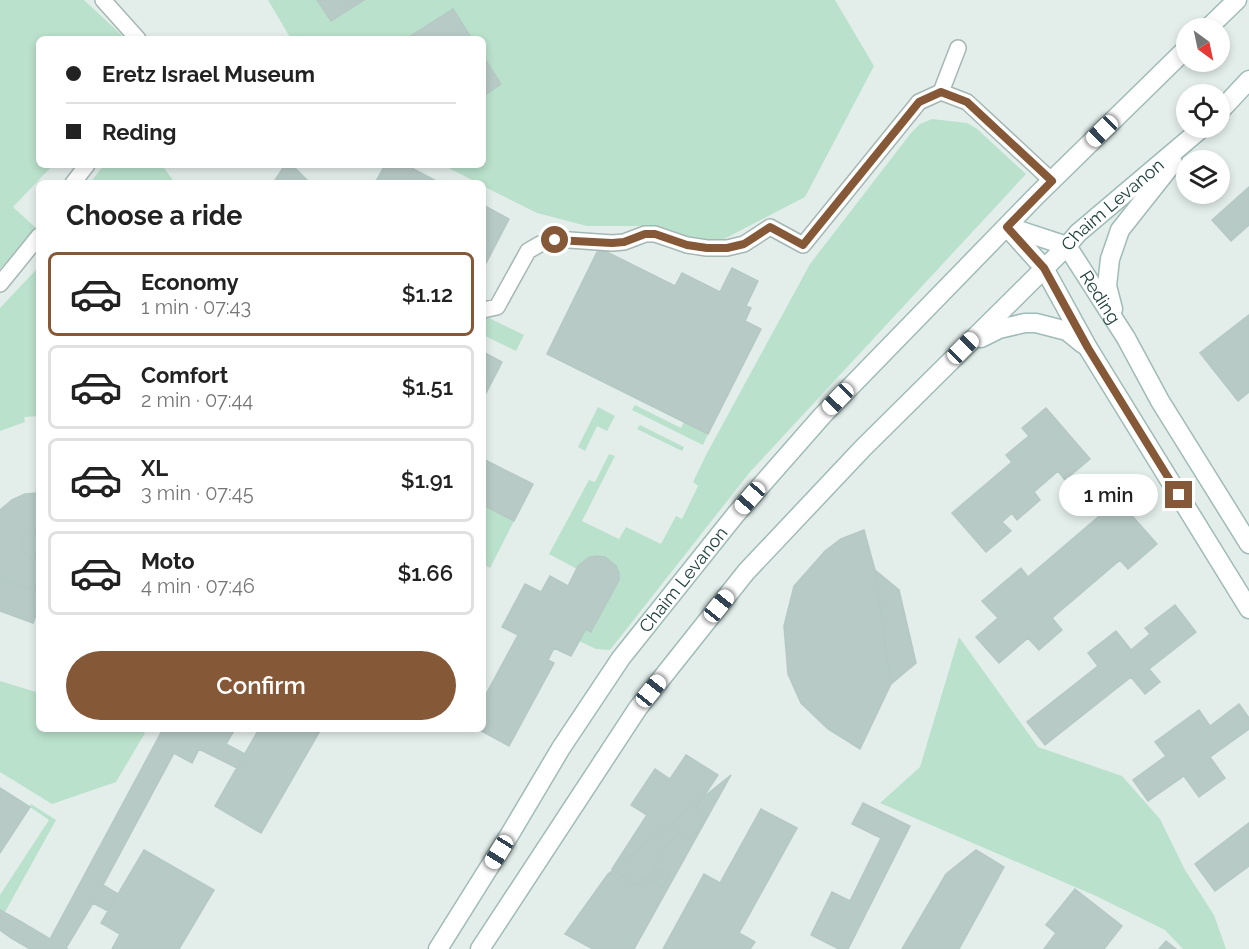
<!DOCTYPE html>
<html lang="en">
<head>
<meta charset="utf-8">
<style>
  body { margin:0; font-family:Raleway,sans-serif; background:#f6f6f6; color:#222; height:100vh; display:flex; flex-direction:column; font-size:22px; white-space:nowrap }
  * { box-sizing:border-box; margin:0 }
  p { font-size:20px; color:#767676 }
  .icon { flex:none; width:33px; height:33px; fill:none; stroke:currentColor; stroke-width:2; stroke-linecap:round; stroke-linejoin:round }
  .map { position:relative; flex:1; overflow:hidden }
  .details { position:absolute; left:36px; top:180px; width:450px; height:552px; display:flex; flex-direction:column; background:#fff; border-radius:9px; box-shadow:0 3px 9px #0003 }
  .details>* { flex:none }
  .hud { position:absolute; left:36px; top:36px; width:450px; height:132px; border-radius:9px; box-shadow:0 3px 9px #0003; display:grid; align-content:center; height:132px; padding:0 30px; background:#fff }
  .needle { width:39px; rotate:147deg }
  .buttons { position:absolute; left:1176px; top:18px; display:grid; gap:12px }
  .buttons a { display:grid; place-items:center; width:54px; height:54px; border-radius:50%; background:#fff; box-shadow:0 3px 9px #0003; font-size:30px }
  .end { position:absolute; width:27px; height:27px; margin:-14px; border:8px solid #855837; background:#fff; box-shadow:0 0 0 3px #fff }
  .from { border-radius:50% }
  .bubble { position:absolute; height:42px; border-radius:21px; background:#fff; box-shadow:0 3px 9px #0003; font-size:20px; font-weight:600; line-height:42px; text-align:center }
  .car { position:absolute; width:18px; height:36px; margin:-18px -9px; border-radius:8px; box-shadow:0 0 4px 2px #0007; background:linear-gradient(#fff 24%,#345 0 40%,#fff 0 76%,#345 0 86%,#fff 0) }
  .hud b { display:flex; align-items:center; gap:21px; height:57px; font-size:22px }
  .hud b+b { border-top:2px solid #e0e0e0 }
  .hud i { width:15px; height:15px; background:#222 }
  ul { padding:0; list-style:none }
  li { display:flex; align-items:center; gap:18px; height:84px; margin:0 12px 9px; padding:0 18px; border:3px solid #e0e0e0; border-radius:9px }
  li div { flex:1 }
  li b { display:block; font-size:22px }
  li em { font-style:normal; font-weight:600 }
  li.active { border-color:#855837 }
  li>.icon { width:54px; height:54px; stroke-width:1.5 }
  h2 { padding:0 30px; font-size:27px; line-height:72px }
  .cta { display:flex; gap:12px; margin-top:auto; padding:12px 30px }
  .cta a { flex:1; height:69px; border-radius:36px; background:#855837; color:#fff; font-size:24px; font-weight:600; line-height:69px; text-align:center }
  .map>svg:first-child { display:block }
</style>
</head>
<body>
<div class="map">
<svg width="1249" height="949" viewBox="0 0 1249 949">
  <rect width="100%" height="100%" fill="#e3eeeb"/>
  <path fill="#bae1cc" d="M0 0H84L126 39H39V165H53L13 207 37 229 0 269Z
    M268 0H835L874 66 805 197 722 240 705 242 659 226H587L537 213 483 186V183H478L443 165H483V39H291Z
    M932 119 967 123 976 128 1026 174 750 472 610 650 596 649 579 641 586 629 592 632 619 580C618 554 591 549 577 569L549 554 589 480 595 482 609 454 615 456 582 521 619 539 626 527 661 544 676 516 682 519 698 486 693 482 706 455 810 264 911 133 920 124Z
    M104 165H162L175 183H90Z
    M39 264V416L24 417 25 422 0 431V308L35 271Z
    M483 317 489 318 524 335 516 351 483 335Z
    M635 405 681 428 684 422 708 434 703 445 632 410Z
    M598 407 615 416 607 431 597 426 585 451 578 447Z
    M640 425 684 447 682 451 637 429Z
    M483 505 514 521 490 568 483 564Z
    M959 637 1038 747 1122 776 1160 819 1185 870 1214 915 1226 949H1183L1165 930 1096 896 880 803 920 767Z
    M0 681 39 693V729H139L145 733 116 782 52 804 0 772Z
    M31 804 56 820 0 921V895L49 820 30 807Z"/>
  <path fill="#b8cac5" stroke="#b5c9c4" stroke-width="1.5" d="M317 0H364L331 21Z
    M453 9 472 39H406Z
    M483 56 501 84 483 96Z
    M285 165H292L310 183H273Z
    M385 165H406L440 183H375Z
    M1249 187V225L1231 241 1212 220Z
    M483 205 509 219 483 269Z
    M599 248 675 286 682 273 720 292 732 268 758 281 746 306 751 308 745 321 761 329 708 434 547 354Z
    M1249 315V392L1238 401 1200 353Z
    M483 352 502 362 483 399Z
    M1046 408 1090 459 1065 480 1058 471 1034 492 1040 500 1017 520 1012 513 1002 522 1011 531 986 552 952 513 1012 462 1006 455 1029 436 1022 428Z
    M483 459 533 484 514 521 483 505Z
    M39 493V606L33 623 0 611V510L12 500 25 494Z
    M39 493V592L12 583 0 576V510L12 500 25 494Z
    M1118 500 1157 544 1128 569 1120 560 1052 618 1062 630 1039 650 1028 638 999 663 976 637 998 618 982 601 1021 568 1028 577Z
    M34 530H39V559L30 558 23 552 22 548 21 543 25 534Z
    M864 530 875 570 891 684 860 749 828 729 801 703 788 674 784 626 794 586 825 551 841 539Z
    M597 556 605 557 616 566 619 573V580L591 632 586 629 571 656 554 648 548 660 554 663 509 746 478 729H483V700L518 635 502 627 525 584 541 592 550 576 568 586 578 566 584 561 590 557Z
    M875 570 899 590 916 663 891 684Z
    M1175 605 1196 632 1149 669 1160 682 1145 694 1131 677 1045 745 1027 722 1098 666 1088 653 1116 631 1131 650 1150 634 1145 628Z
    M1239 704 1249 718V729L1210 757 1225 778 1199 797 1184 776 1148 801 1133 780 1166 756 1155 742 1199 710 1210 726Z
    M163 729H181L185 731 187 729H235L226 744 245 754 237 768 199 749 192 763 174 753 103 885 118 894 108 911 93 903 66 948 68 949H30L11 938 20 921 50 939Z
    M259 729H321L261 833 215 806Z
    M686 755 718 775 696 808 707 815 691 840 677 831 653 867 669 877 662 887 644 876 638 886 612 869 647 815 631 805 655 769 670 779Z
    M731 775 634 949H593L565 934 608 874Z
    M0 788 30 807 0 853Z
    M0 788 30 807 0 853Z
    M863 803 910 826 848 949H839L811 935 832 892 850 901 881 838 852 824Z
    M761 809 797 828 739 933 755 942 750 949H663L704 874 720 883Z
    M1249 823V866L1215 891 1195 864Z
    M144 850 214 890 179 949H112L120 934 101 923Z
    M976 850 1004 867 959 949H902L946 874Z
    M1075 889 1122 926 1104 949H1044L1056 933 1046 925Z
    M0 910 20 921 11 938 0 930Z
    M1166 941 1176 949H1159Z"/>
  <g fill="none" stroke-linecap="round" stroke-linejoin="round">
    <defs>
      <path id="lane" d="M103 0 138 39
        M941 92 958 48
        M73 183 87 165
        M0 284 39 236
        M483 310 497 307 528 251 540 244 555 239 612 243 624 242 645 234H655L687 245 707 248H727L744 244 770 227 803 245 919 102 941 92 967 102 1052 181"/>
      <g id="secondary">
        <path d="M1208 28 1237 0"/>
        <path d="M1220 111 1249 80"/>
        <path d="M1007 227 1044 268 1088 348 1249 609"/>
        <path id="s1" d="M1009 227 1067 246 1126 338 1160 401 1249 544"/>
        <path d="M1113 309 1107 286 1110 259 1120 230 1173 163"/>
        <path d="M981 338 999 329 1025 323H1036L1067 331 1083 344"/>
        <path id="s2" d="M438 949 510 834 561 748 621 658 736 514 822 416 1037 195 1186 49"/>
        <path id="s3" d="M480 949 638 708 746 572 863 448 1067 246 1078 233 1202 128"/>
      </g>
    </defs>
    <use href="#lane" stroke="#a5b7b4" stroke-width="18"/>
    <use href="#secondary" stroke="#a0bbb7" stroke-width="21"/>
    <use href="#lane" stroke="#fff" stroke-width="15"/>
    <use href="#secondary" stroke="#fff" stroke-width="18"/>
  </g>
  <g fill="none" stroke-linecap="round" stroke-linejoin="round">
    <path stroke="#855837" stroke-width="8" d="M555 240 612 243 624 242 645 234H655L687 245 707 248H727L744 244 770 227 803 245 919 102 941 92 967 102 1052 181 1007 227 1044 268 1088 348 1179 495"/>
  </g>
  <g text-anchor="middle" stroke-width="5" stroke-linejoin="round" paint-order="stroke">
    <g font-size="18" fill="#21423f" stroke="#f4faf8">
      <text dy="6" stroke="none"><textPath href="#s3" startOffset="981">Chaim Levanon</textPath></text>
      <text dy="6" stroke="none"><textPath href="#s1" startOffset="122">Reding</textPath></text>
      <text dy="6" stroke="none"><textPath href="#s2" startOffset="444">Chaim Levanon</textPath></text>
    </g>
  </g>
</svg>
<div class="buttons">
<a><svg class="needle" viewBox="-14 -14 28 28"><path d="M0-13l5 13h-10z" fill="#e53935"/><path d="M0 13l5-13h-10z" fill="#767676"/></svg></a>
<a><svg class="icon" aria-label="locate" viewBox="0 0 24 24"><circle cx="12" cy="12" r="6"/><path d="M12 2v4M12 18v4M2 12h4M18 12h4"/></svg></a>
<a><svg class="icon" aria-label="layers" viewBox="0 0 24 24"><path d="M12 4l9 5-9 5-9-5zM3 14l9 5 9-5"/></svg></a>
</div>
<i class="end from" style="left:555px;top:240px"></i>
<i class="end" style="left:1179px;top:495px"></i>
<div class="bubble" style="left:1059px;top:474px;width:99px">1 min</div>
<i class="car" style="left:1102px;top:131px;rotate:226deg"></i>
<i class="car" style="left:963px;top:348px;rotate:45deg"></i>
<i class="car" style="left:838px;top:399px;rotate:224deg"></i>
<i class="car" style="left:750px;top:498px;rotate:221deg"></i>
<i class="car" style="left:719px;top:606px;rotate:39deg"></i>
<i class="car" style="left:651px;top:691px;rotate:39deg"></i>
<i class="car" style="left:499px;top:852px;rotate:212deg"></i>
<div class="hud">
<b><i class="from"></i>Eretz Israel Museum</b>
<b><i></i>Reding</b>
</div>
<section class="details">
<h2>Choose a ride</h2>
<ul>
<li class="active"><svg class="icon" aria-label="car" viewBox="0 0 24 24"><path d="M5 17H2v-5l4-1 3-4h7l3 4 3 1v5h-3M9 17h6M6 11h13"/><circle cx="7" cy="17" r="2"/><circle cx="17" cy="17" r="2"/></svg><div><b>Economy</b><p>1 min · 07:43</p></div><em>$1.12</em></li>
<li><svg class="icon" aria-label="car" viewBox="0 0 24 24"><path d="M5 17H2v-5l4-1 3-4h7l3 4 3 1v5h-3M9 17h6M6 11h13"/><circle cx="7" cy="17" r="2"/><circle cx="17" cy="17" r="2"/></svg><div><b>Comfort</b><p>2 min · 07:44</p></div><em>$1.51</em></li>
<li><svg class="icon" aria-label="car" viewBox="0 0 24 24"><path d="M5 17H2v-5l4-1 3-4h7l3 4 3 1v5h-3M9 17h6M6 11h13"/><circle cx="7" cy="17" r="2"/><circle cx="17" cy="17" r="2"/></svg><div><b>XL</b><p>3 min · 07:45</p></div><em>$1.91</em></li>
<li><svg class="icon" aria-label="car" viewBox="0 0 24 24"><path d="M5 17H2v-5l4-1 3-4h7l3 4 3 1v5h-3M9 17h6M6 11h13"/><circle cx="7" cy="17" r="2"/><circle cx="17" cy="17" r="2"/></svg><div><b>Moto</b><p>4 min · 07:46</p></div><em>$1.66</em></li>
</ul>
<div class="cta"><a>Confirm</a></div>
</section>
</div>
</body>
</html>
